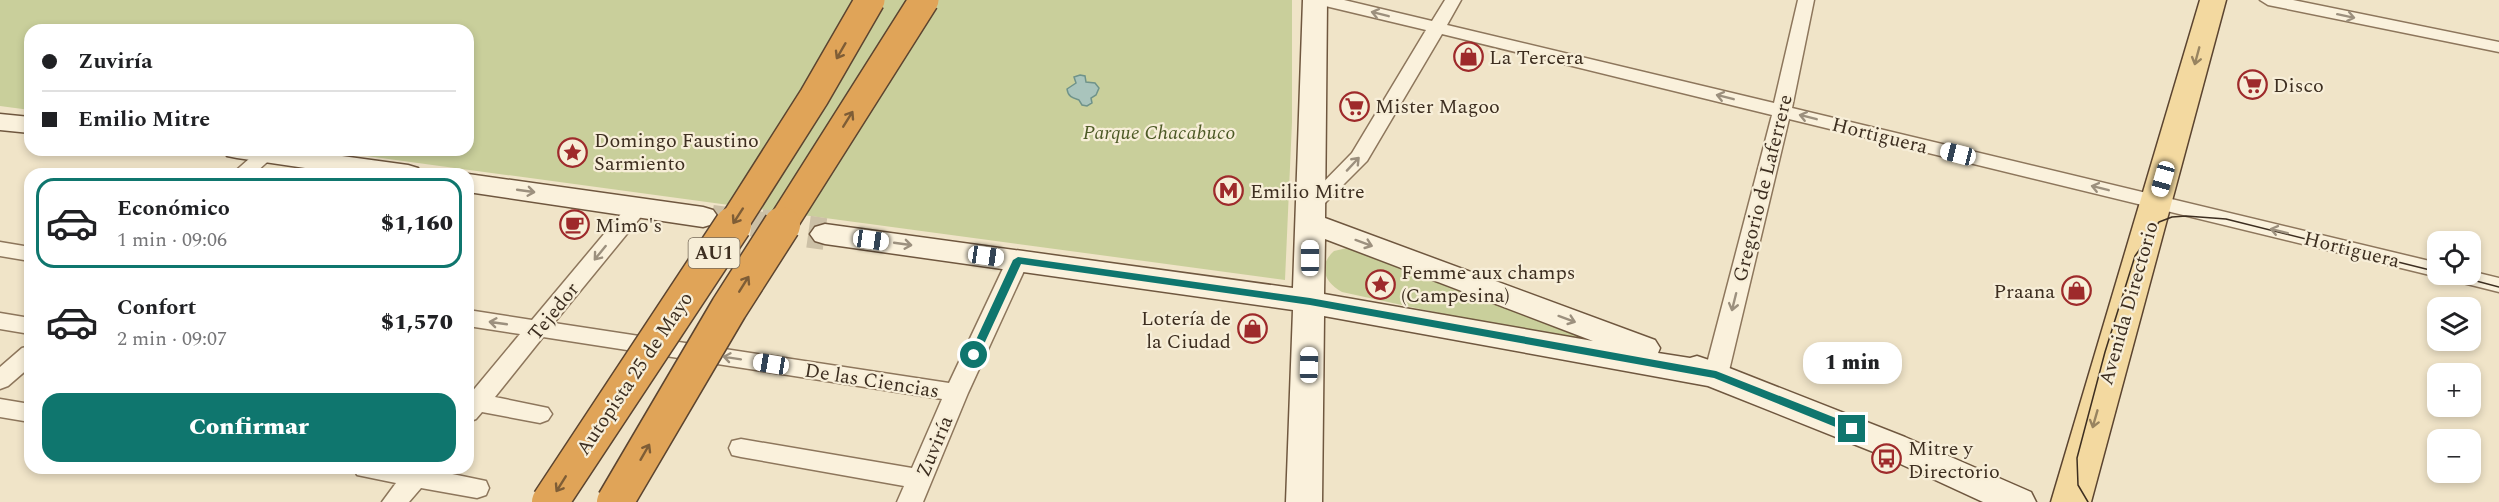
<!DOCTYPE html>
<html lang="es">
<head>
<meta charset="utf-8">
<style>
  body { margin:0; font-family:Spectral,serif; background:#f2f2f2; color:#202124; height:100vh; display:flex; flex-direction:column; font-size:22px; white-space:nowrap }
  * { box-sizing:border-box; margin:0 }
  p { font-size:20px; color:#757577 }
  .icon { flex:none; width:33px; height:33px; fill:none; stroke:currentColor; stroke-width:2; stroke-linecap:round; stroke-linejoin:round }
  .map { position:relative; flex:1; overflow:hidden }
  .drawer { position:absolute; left:24px; top:168px; width:450px; height:306px; display:flex; flex-direction:column; background:#fff; border-radius:18px; box-shadow:0 3px 9px #0003 }
  .drawer>* { flex:none }
  .hud { position:absolute; left:24px; top:24px; width:450px; height:132px; border-radius:18px; box-shadow:0 3px 9px #0003; display:grid; align-content:center; height:132px; padding:0 18px; background:#fff }
  .fabs { position:absolute; left:2427px; top:231px; display:grid; gap:12px }
  .fabs a { display:grid; place-items:center; width:54px; height:54px; border-radius:12px; background:#fff; box-shadow:0 3px 9px #0003; font-size:30px }
  .end { position:absolute; width:27px; height:27px; margin:-14px; border:8px solid #0f766e; background:#fff; box-shadow:0 0 0 3px #fff }
  .from { border-radius:50% }
  .bubble { position:absolute; height:42px; border-radius:18px; background:#fff; box-shadow:0 3px 9px #0003; font-size:20px; font-weight:800; line-height:42px; text-align:center }
  .car { position:absolute; width:18px; height:36px; margin:-18px -9px; border-radius:8px; box-shadow:0 0 4px 2px #0007; background:linear-gradient(#fff 24%,#345 0 40%,#fff 0 76%,#345 0 86%,#fff 0) }
  .hud b { display:flex; align-items:center; gap:21px; height:57px; font-size:22px }
  .hud b+b { border-top:2px solid #e0e0e0 }
  .hud i { width:15px; height:15px; background:#202124 }
  ul { padding:10px 0 0; list-style:none }
  li { display:flex; align-items:center; gap:18px; height:90px; margin:0 12px 9px; padding:0 6px; border:3px solid transparent; border-radius:18px }
  li div { flex:1 }
  li b { display:block; font-size:22px }
  li em { font-style:normal; font-weight:800 }
  li.current { border-color:#0f766e }
  li>.icon { width:54px; height:54px; stroke-width:1.5 }
  .action { display:flex; gap:12px; margin-top:auto; padding:12px 18px }
  .action a { flex:1; height:69px; border-radius:18px; background:#0f766e; color:#fff; font-size:24px; font-weight:800; line-height:69px; text-align:center }
  .map>svg:first-child { display:block }
</style>
</head>
<body>
<div class="map">
<svg width="2499" height="502" viewBox="0 0 2499 502">
  <rect width="100%" height="100%" fill="#f0e4c8"/>
  <path fill="#c9cf9b" d="M0 0H1292V122L1285 280 322 150H468V30H30V110L0 106Z
    M1347 248 1357 250 1673 364 1342 292C1325 283 1317 266 1334 251Z"/>
  <path fill="#a9c4bc" stroke="#6f938a" stroke-width="1.5" d="M1080 75 1085 76 1086 82 1095 83 1099 88 1096 95 1091 98 1092 103 1087 106 1082 105 1079 100C1073 98 1068 97 1067 89L1076 83 1074 77Z"/>
  <g fill="none" stroke-linecap="round" stroke-linejoin="round">
    <path stroke="#ccc0a6" stroke-width="26" stroke-dasharray="26 14" stroke-linecap="butt" d="M712 218 771 226"/>
    <path stroke="#ccc0a6" stroke-width="32" stroke-dasharray="32 16" stroke-linecap="butt" d="M761 225 825 234"/>
    <defs>
      <path id="street" d="M1315 0H1344L1432 21 1445 0H1461L1447 25 1774 103 1798 0H1814L1792 108 2438 263V274H2470V271L2499 278V292L2447 279 2445 275 2438 277 1789 119 1728 375 1724 381 1716 383 1708 381 1704 375 1772 115 1442 34 1367 161 1318 210 1311 212 1304 210 1301 205 1352 153 1426 30 1317 4Z
        M2260 0H2293L2499 42V52L2268 5Z
        M259 150H273L276 154 254 174H232Z
        M637 201 644 203 647 208 644 213 554 323 949 383 1007 260 1011 255 1018 253 1025 255 1029 260 968 393 923 502H897L904 486 741 457 732 455 729 448 732 441 741 439 912 468 942 399 543 337 495 397 548 408 552 414 548 420 540 423 482 412 476 419 468 422V392L471 393 520 334 468 326V310L532 320 630 203Z
        M0 242 30 247V261L0 256Z
        M0 313 30 318V334L0 329Z
        M30 346V367L8 386 0 389V367L22 348Z
        M0 399 30 404V422L0 417Z
        M354 468H434L433 470 486 481 489 488 486 495 477 498 421 488 409 502H382L396 483 357 475Z"/>
      <path id="secondary" d="M1303 0H1327L1325 218 1655 340 1660 348 1658 353 1690 358 1697 356 1709 360 1905 437 2031 492 2036 502H1983L1881 455 1708 386 1324 316 1322 502H1286L1293 310 825 244 815 241 810 234 815 227 825 224 1293 288ZM1325 239 1593 341 1324 294Z
        M0 114 30 117V133L0 130Z
        M223 150H298L408 165 418 168 422 174H346L237 158 227 156Z
        M468 174 703 207 713 210 718 217 713 224 703 227 468 192Z"/>
      <path id="primary" d="M2200 0H2226L2091 502H2051Z"/>
    </defs>
    <use href="#street" stroke="#8d765c" stroke-width="3"/>
    <use href="#secondary" stroke="#6f573f" stroke-width="3"/>
    <use href="#primary" stroke="#5b4430" stroke-width="3"/>
    <use href="#street" fill="#faf1dc" fill-rule="evenodd"/>
    <use href="#secondary" fill="#faf1dc" fill-rule="evenodd"/>
    <use href="#primary" fill="#f3d9a0" fill-rule="evenodd"/>
    <path stroke="#3d2e20" stroke-width="1.5" d="M2450 274 2499 287
      M2088 502 2078 485 2077 458 2105 352 2135 256 2159 222 2172 217 2186 216 2226 219 2438 272"/>
    <defs>
      <path id="highway-bridge-far1" d="M732 226 814 97 870 0
        M781 226 924 0"/>
      <path id="highway-bridge" d="M550 502 733 225
        M615 502 729 308 782 225"/>
    </defs>
    <use href="#highway-bridge-far1" stroke="#5b4430" stroke-width="32" stroke-linecap="butt"/>
    <use href="#highway-bridge" stroke="#5b4430" stroke-width="39" stroke-linecap="butt"/>
    <use href="#highway-bridge-far1" stroke="#e0a458" stroke-width="29"/>
    <use href="#highway-bridge" stroke="#e0a458" stroke-width="36"/>
  </g>
  <defs><path id="oneway-shaft" d="M-6 0H5M1.5-3L5.5 0L1.5 3" fill="none" stroke-width="1.6" stroke-linecap="round" stroke-linejoin="round" transform="scale(1.5)"/></defs>
  <g stroke="#9c907e">
    <use href="#oneway-shaft" transform="translate(1380 14) rotate(-166)"/>
    <use href="#oneway-shaft" transform="translate(2346 16) rotate(12)"/>
    <use href="#oneway-shaft" transform="translate(1725 97) rotate(-166)"/>
    <use href="#oneway-shaft" transform="translate(1808 117) rotate(-166)"/>
    <use href="#oneway-shaft" transform="translate(1353 164) rotate(-47)"/>
    <use href="#oneway-shaft" transform="translate(2100 188) rotate(-166)"/>
    <use href="#oneway-shaft" transform="translate(526 191) rotate(8)"/>
    <use href="#oneway-shaft" transform="translate(2279 231) rotate(-166)"/>
    <use href="#oneway-shaft" transform="translate(1364 243) rotate(20)"/>
    <use href="#oneway-shaft" transform="translate(903 244) rotate(8)"/>
    <use href="#oneway-shaft" transform="translate(600 253) rotate(129)"/>
    <use href="#oneway-shaft" transform="translate(1734 302) rotate(104)"/>
    <use href="#oneway-shaft" transform="translate(1567 319) rotate(20)"/>
    <use href="#oneway-shaft" transform="translate(498 323) rotate(-172)"/>
    <use href="#oneway-shaft" transform="translate(732 358) rotate(-171)"/>
  </g>
  <g stroke="#7e5d36">
    <use href="#oneway-shaft" transform="translate(841 51) rotate(120)"/>
    <use href="#oneway-shaft" transform="translate(848 119) rotate(-58)"/>
    <use href="#oneway-shaft" transform="translate(738 216) rotate(123)"/>
    <use href="#oneway-shaft" transform="translate(744 284) rotate(-58)"/>
    <use href="#oneway-shaft" transform="translate(645 452) rotate(-60)"/>
    <use href="#oneway-shaft" transform="translate(561 484) rotate(122)"/>
  </g>
  <g stroke="#988460">
    <use href="#oneway-shaft" transform="translate(2197 56) rotate(105)"/>
    <use href="#oneway-shaft" transform="translate(2095 419) rotate(106)"/>
  </g>
  <path fill="#0f766e" d="M1018 257 1310 298 1716 371 1856 426 1857 429 1852 433 1848 432 1714 378 1310 305 1021 264 979 355 978 358H970L969 355 1013 260Z"/>
  <defs>
    <symbol id="shop-ring" viewBox="-11 -11 22 22"><circle r="9.5" fill="#f7eed8" stroke="#9e2a2b" stroke-width="1.5"/><path d="M-5-2.5h2.3a2.7 3.5 0 0 1 5.4 0H5L5.5 6h-11ZM-1.5-2.5h3a1.5 2.3 0 0 0-3 0Z" fill="#9e2a2b"/></symbol>
    <symbol id="supermarket-ring" viewBox="-11 -11 22 22"><circle r="9.5" fill="#f7eed8" stroke="#9e2a2b" stroke-width="1.5"/><path d="M-6-5.5h2.5l.6 2H6L4.5 2H-2.5L-4.4-4H-6ZM-1.5 3.2a1.3 1.3 0 1 0 .1 0ZM3 3.2a1.3 1.3 0 1 0 .1 0Z" fill="#9e2a2b"/></symbol>
    <symbol id="sight-ring" viewBox="-11 -11 22 22"><circle r="9.5" fill="#f7eed8" stroke="#9e2a2b" stroke-width="1.5"/><path d="M0-6L1.8-2.2L6-1.7L2.9 1.2L3.7 5.4L0 3.3L-3.7 5.4L-2.9 1.2L-6-1.7L-1.8-2.2Z" fill="#9e2a2b"/></symbol>
    <symbol id="metro-ring" viewBox="-11 -11 22 22"><circle r="9.5" fill="#f7eed8" stroke="#9e2a2b" stroke-width="1.5"/><path d="M-5.5 5V-5H-3L0 0L3-5H5.5V5H3V-.5L0 4L-3-.5V5Z" fill="#9e2a2b"/></symbol>
    <symbol id="cafe-ring" viewBox="-11 -11 22 22"><circle r="9.5" fill="#f7eed8" stroke="#9e2a2b" stroke-width="1.5"/><path d="M-5.5-4.5H6V0H3Q3 3.5 0 3.5H-2.5Q-5.5 3.5-5.5 0ZM3-3.2v2h1.7v-2ZM-6 4.5H4V6H-6Z" fill="#9e2a2b"/></symbol>
    <symbol id="bus-ring" viewBox="-11 -11 22 22"><circle r="9.5" fill="#f7eed8" stroke="#9e2a2b" stroke-width="1.5"/><path d="M-5-6H5V4H4V6H2V4H-2V6H-4V4H-5ZM-3.5-4V0h7V-4ZM-3.5 1.2v1.5H-2V1.2ZM2 1.2v1.5H3.5V1.2Z" fill="#9e2a2b"/></symbol>
  </defs>
  <g fill-rule="evenodd">
    <use href="#shop-ring" x="1452" y="40" width="33" height="33"/>
    <use href="#supermarket-ring" x="2236" y="68" width="33" height="33"/>
    <use href="#supermarket-ring" x="1338" y="90" width="33" height="33"/>
    <use href="#sight-ring" x="556" y="136" width="33" height="33"/>
    <use href="#metro-ring" x="1212" y="174" width="33" height="33"/>
    <use href="#cafe-ring" x="558" y="208" width="33" height="33"/>
    <use href="#sight-ring" x="1364" y="268" width="33" height="33"/>
    <use href="#shop-ring" x="2060" y="274" width="33" height="33"/>
    <use href="#shop-ring" x="1236" y="312" width="33" height="33"/>
    <use href="#bus-ring" x="1870" y="442" width="33" height="33"/>
  </g>
  <g text-anchor="middle" stroke-width="4.5" stroke-linejoin="round" paint-order="stroke">
    <rect fill="#f7eed8" stroke="#756857" stroke-width="1.5" x="688.5" y="238" width="51" height="30" rx="4.5"/>
    <g font-size="18" font-weight="bold" fill="#3d2e20">
      <text x="714" y="259">AU1</text>
    </g>
    <g font-size="20" fill="#3d2e20" stroke="#f7eed8" text-anchor="start">
      <text x="1489" y="64">La Tercera</text>
      <text x="2273" y="92">Disco</text>
      <text x="1375" y="113">Mister Magoo</text>
      <text x="594" y="147">Domingo Faustino<tspan x="594" dy="23">Sarmiento</tspan></text>
      <text x="1250" y="198">Emilio Mitre</text>
      <text x="595" y="232">Mimo's</text>
      <text x="1401" y="279">Femme aux champs<tspan x="1401" dy="23">(Campesina)</tspan></text>
      <text x="2055" y="298" text-anchor="end">Praana</text>
      <text x="1231" y="325" text-anchor="end">Lotería de<tspan x="1231" dy="23">la Ciudad</tspan></text>
      <text x="1908" y="455">Mitre y<tspan x="1908" dy="23">Directorio</tspan></text>
    </g>
    <g font-size="20" font-style="italic" fill="#4d5a26" stroke="#f7eed8">
      <text x="1159" y="139">Parque Chacabuco</text>
    </g>
    <g font-size="20" fill="#3d2e20" stroke="#f7eed8">
      <text transform="translate(1880 135) rotate(14)" y="7">Hortiguera</text>
      <text transform="translate(1762 188) rotate(-76)" y="7">Gregorio de Laferrere</text>
      <text transform="translate(2352 249) rotate(14)" y="7">Hortiguera</text>
      <text transform="translate(2128 303) rotate(-74)" y="7">Avenida Directorio</text>
      <text transform="translate(553 311) rotate(-51)" y="7">Tejedor</text>
      <text transform="translate(634 373) rotate(-56)" y="7">Autopista 25 de Mayo</text>
      <text transform="translate(872 380) rotate(9)" y="7">De las Ciencias</text>
      <text transform="translate(934 446) rotate(-67)" y="7">Zuviría</text>
    </g>
  </g>
</svg>
<div class="fabs">
<a><svg class="icon" aria-label="locate" viewBox="0 0 24 24"><circle cx="12" cy="12" r="6"/><path d="M12 2v4M12 18v4M2 12h4M18 12h4"/></svg></a>
<a><svg class="icon" aria-label="layers" viewBox="0 0 24 24"><path d="M12 4l9 5-9 5-9-5zM3 14l9 5 9-5"/></svg></a>
<a>+</a>
<a>−</a>
</div>
<i class="end from" style="left:974px;top:355px"></i>
<i class="end" style="left:1852px;top:429px"></i>
<div class="bubble" style="left:1803px;top:342px;width:99px">1 min</div>
<i class="car" style="left:1958px;top:154px;rotate:284deg"></i>
<i class="car" style="left:2163px;top:179px;rotate:196deg"></i>
<i class="car" style="left:871px;top:240px;rotate:98deg"></i>
<i class="car" style="left:986px;top:256px;rotate:98deg"></i>
<i class="car" style="left:1310px;top:258px;rotate:0deg"></i>
<i class="car" style="left:771px;top:364px;rotate:279deg"></i>
<i class="car" style="left:1309px;top:365px;rotate:1deg"></i>
<div class="hud">
<b><i class="from"></i>Zuviría</b>
<b><i></i>Emilio Mitre</b>
</div>
<section class="drawer">
<ul>
<li class="current"><svg class="icon" aria-label="car" viewBox="0 0 24 24"><path d="M5 17H2v-5l4-1 3-4h7l3 4 3 1v5h-3M9 17h6M6 11h13"/><circle cx="7" cy="17" r="2"/><circle cx="17" cy="17" r="2"/></svg><div><b>Económico</b><p>1 min · 09:06</p></div><em>$1,160</em></li>
<li><svg class="icon" aria-label="car" viewBox="0 0 24 24"><path d="M5 17H2v-5l4-1 3-4h7l3 4 3 1v5h-3M9 17h6M6 11h13"/><circle cx="7" cy="17" r="2"/><circle cx="17" cy="17" r="2"/></svg><div><b>Confort</b><p>2 min · 09:07</p></div><em>$1,570</em></li>
</ul>
<div class="action"><a>Confirmar</a></div>
</section>
</div>
</body>
</html>
